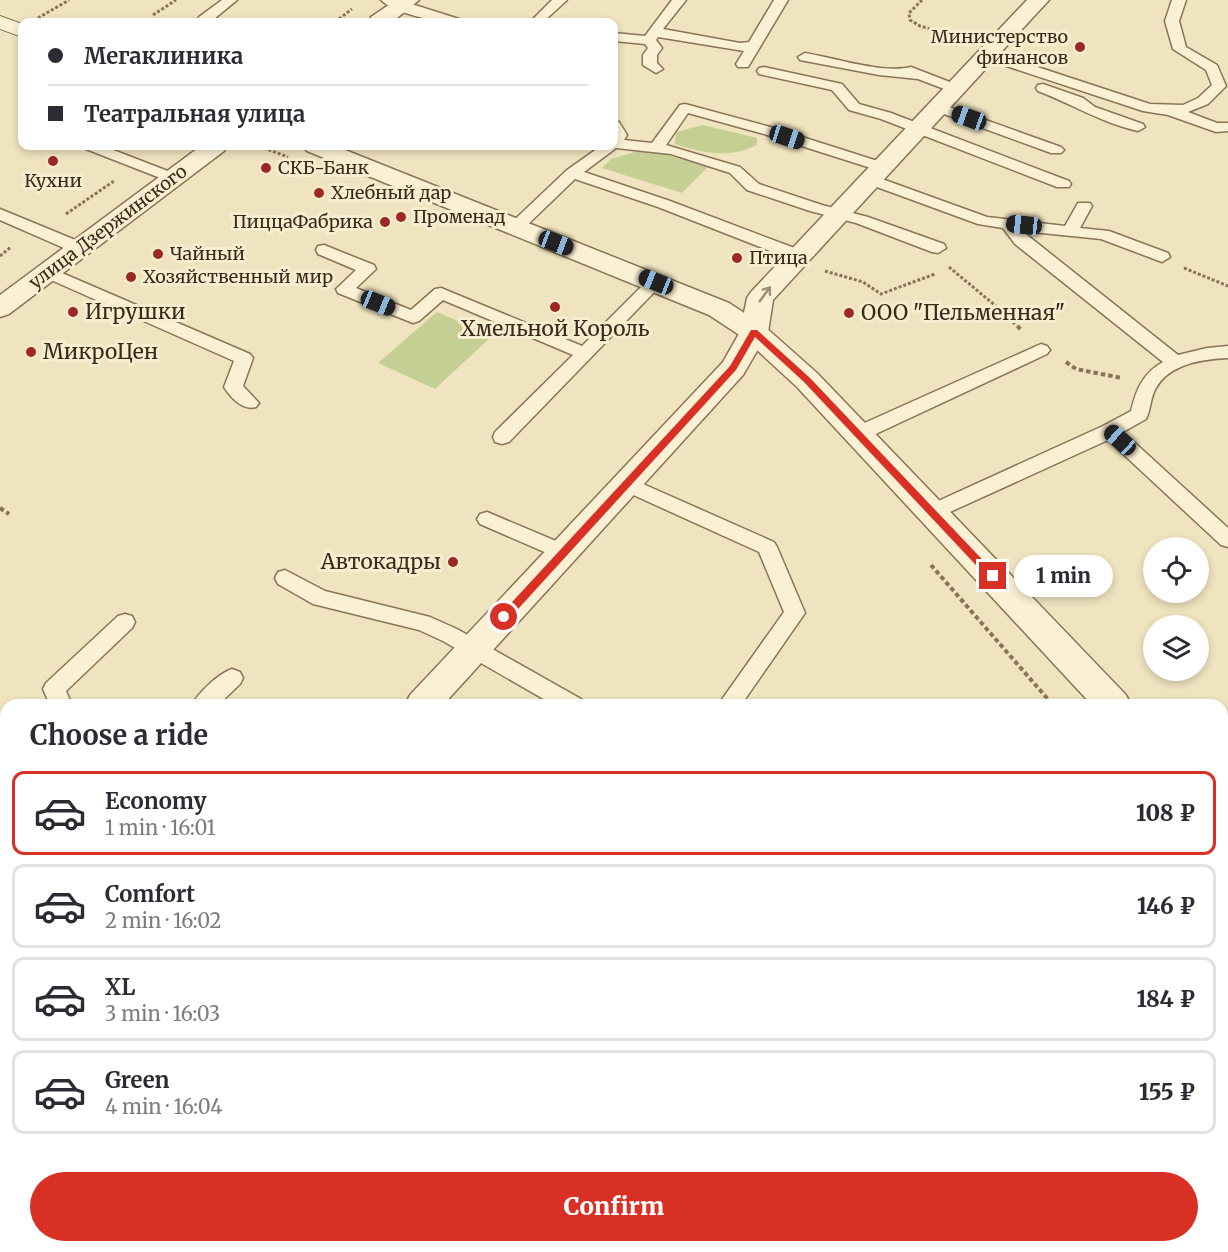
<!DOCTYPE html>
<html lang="en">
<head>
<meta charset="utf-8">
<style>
  body { margin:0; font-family:Merriweather,serif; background:#f2f2f3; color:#2b2b33; height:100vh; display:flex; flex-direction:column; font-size:22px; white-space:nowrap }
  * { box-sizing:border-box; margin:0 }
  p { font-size:20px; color:#7c7c81 }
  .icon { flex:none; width:33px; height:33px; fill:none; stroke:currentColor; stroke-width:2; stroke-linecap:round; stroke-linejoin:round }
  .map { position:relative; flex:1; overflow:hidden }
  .sheet { position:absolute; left:0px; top:699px; width:1228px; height:554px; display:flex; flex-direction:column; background:#fff; border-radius:18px 18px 0 0; box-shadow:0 3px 9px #0003 }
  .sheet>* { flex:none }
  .top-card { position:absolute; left:18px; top:18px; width:600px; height:132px; border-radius:12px; box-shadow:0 3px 9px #0003; display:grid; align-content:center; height:132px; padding:0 30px; background:#fff }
  .controls { position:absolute; left:1143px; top:537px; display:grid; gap:12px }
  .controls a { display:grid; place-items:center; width:66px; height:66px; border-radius:50%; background:#fff; box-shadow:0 3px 9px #0003; font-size:30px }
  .end { position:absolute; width:27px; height:27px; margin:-14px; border:8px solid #d93025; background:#fff; box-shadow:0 0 0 3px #fff }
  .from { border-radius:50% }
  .bubble { position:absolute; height:42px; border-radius:21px; background:#fff; box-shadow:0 3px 9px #0003; font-size:20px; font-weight:800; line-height:42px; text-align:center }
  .car { position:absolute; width:18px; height:36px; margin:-18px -9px; border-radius:8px; box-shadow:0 0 4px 2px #0007; background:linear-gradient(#222 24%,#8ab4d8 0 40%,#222 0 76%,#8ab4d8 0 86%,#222 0) }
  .top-card b { display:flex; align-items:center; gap:21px; height:57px; font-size:22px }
  .top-card b+b { border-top:2px solid #e1e1e2 }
  .top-card i { width:15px; height:15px; background:#2b2b33 }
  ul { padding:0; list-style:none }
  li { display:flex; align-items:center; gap:18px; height:84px; margin:0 12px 9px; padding:0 18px; border:3px solid #e1e1e2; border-radius:12px }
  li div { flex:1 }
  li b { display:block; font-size:22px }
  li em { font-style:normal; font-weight:800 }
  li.current { border-color:#d93025 }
  li>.icon { width:54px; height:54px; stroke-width:1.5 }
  h2 { padding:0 30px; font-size:27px; line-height:72px }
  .primary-button { display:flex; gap:12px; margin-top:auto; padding:12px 30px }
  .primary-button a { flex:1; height:69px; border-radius:36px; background:#d93025; color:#fff; font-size:24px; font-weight:800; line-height:69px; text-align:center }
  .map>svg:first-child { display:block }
</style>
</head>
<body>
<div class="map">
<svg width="1228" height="1252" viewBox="0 0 1228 1252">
  <rect width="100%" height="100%" fill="#f0e3bf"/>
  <path fill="#c5ce93" d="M703 125 757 138V145C728 159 704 153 675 144L676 132Z
    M638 151 660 153 708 167 682 193 602 168 611 159Z
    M437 312 492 336 435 389 378 363Z"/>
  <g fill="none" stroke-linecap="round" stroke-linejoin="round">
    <defs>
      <path id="service" d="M222 0H237L214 19 217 22H199L197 20 199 17Z
        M381 0H399L459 19 461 22C442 24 395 14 381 0Z
        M552 0H567L543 22H530Z
        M672 0H686L663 29 740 43 749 42 774 0H788L748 67H738L736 64 744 51 658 37 656 40 662 48 657 55V63L663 69 656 73 643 65V55L648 48 645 44 614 41V33L645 36Z
        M1172 0H1186L1179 21 1186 47 1217 65 1226 86 1208 104 1188 112 1217 123H1228V131L1216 132 1168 115 1143 111 982 58 980 55 987 51 992 52 1150 104 1183 105 1198 98 1212 85 1206 70 1173 49 1165 21Z
        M805 53C835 58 883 74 911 67L960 86 962 89 955 93 918 79 879 75 800 60 798 57Z
        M764 67 842 84 859 104 891 113 1069 181 1071 184 1069 187H1057L881 119 849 110 832 90 759 74 757 71 759 68Z
        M1043 84 1083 98 1095 107 1143 124 1145 127 1138 131C1102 123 1072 104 1038 91L1036 88 1038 85Z
        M938 103 1061 147 1064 150 1061 153H1051L933 110 931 107Z
        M685 104 774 128 887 164 890 167 887 170H877L764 134 688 113 666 145 740 167 759 184 822 205 868 217 944 244 946 248 938 253 932 252 856 223 810 211 747 190 730 173 671 154 616 148 584 172 670 201 805 252 807 256 805 260H793L658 207 575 179 522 230H510L508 227 510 224 567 170 601 146H614V121L619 122 627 135 624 140 652 143 680 105Z
        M83 146H103L178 175 181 178 173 183 168 181 86 149Z
        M871 175 987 217 1065 226 1078 203H1090L1092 206 1080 228 1109 231 1168 253 1170 257 1162 262 1101 239 1022 231 1178 355 1207 348 1228 346V358C1203 359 1169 364 1156 388 1150 398 1151 410 1146 419L1123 432 1228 528V547L1221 545 1108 440 939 517 932 519 925 517 922 512 925 507 1103 426 1131 411C1136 390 1143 373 1163 362L1015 244 1003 228 978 224 866 183 863 180Z
        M0 209 85 244 87 248 79 253 73 252 0 220Z
        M324 245 374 265 376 269 356 288 411 310 435 289 441 288 582 346 650 278H662L664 282 509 442 502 444 495 442 493 437 495 432 573 355 443 300 419 321 413 323 338 293 336 289 356 270 318 254 316 250 318 246Z
        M48 267 250 354 253 358 243 386 259 403 256 407C243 411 231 398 224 387L234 361 42 276 40 272 42 268Z
        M1041 344 1047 346 1050 350 1047 354 865 439 858 441 851 439 849 434 851 429Z
        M625 476 774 542 777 547 805 613 741 705H718L784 612 759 552 618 488 615 483 618 478Z
        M487 512 570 547 573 552 570 557 563 560 480 524 477 519 480 514Z
        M285 570 325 591 430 617 457 629 581 699 584 705H554L443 641 419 630 313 604 278 584 275 578 278 572Z
        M125 614 132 616 135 622 132 628 66 691 72 705H50L43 689 46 683 118 616Z
        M232 669 240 672 243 678 240 684 218 705H192C199 692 218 674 232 669Z
        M0 762 6 764V786L0 784Z
        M6 862V888L0 890V864Z
        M0 1052 6 1054V1083L0 1081Z
        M1228 1189V1252H1202L1204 1246H1222V1191Z"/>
      <path id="pedestrian" d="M0 16 22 24V37L0 29Z"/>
      <path id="minor" d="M396 0H419L392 22H369L371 17Z
        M201 146H228L224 151 9 314 0 317V295Z
        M303 146H335L729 303 764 326 817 373 1126 695 1131 705H1092L797 387 744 338 709 315 307 151Z
        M1222 804 1228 806V842L1222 840Z
        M1222 1162 1228 1165V1209L1222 1207Z"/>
      <path id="tertiary" d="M1027 0H1049L773 300 768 332 743 375 443 705H405L410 695 723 362 740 332 747 298 751 292Z
        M6 1134V1182L0 1185V1137Z"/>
    </defs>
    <use href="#service" stroke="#8a7457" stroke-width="3"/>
    <use href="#pedestrian" stroke="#8a7457" stroke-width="2"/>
    <use href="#minor" stroke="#8a7457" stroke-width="3"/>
    <use href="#tertiary" stroke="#8a7457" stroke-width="3"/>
    <path stroke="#8a7457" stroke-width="3" stroke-dasharray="3 2" stroke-linecap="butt" d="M922 0 909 13 910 20 920 26 963 38
      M153 15 176 0
      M38 18 69 0
      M335 22 352 9
      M961 31 959 33 967 35
      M937 39 957 45
      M259 146 288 157
      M66 214 114 181
      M0 256 11 247
      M949 267 1009 317
      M1184 268 1228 286
      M825 271 863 282 881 294 935 274"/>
    <path stroke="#8a7457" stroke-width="4" stroke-dasharray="4.5 3" stroke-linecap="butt" d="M1007 315 1022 331
      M1066 362 1076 369 1122 378
      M0 508 9 514
      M931 565 1053 705
      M848 705 857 701"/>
    <path stroke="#8a7457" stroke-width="4.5" stroke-dasharray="5 4" stroke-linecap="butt" d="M1222 776 1228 782
      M1222 895 1228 901
      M0 1237 6 1230"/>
    <use href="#service" fill="#faf0d3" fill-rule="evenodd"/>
    <use href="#pedestrian" fill="#faf0d3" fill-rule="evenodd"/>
    <use href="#minor" fill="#faf0d3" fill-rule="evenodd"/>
    <use href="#tertiary" fill="#faf0d3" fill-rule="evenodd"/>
  </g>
  <defs><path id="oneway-shaft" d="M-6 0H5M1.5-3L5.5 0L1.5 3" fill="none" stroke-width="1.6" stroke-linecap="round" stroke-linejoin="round" transform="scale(1.5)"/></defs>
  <use stroke="#998e78" href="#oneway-shaft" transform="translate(765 294) rotate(-54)"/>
  <path fill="#d93025" d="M751 330H757L810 378 996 574V579H989L804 382 755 337 736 370 508 620H501V614L730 366Z"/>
  <g fill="#9b2824" stroke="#f7edcf" stroke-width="2">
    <circle cx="1080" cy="47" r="6"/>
    <circle cx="53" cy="161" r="6"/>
    <circle cx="266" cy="168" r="6"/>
    <circle cx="319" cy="193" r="6"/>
    <circle cx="401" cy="217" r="6"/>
    <circle cx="385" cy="222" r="6"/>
    <circle cx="158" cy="254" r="6"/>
    <circle cx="737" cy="258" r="6"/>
    <circle cx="131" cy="277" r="6"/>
    <circle cx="555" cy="307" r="6"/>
    <circle cx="73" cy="312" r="6"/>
    <circle cx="849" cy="313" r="6"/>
    <circle cx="31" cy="352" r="6"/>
    <circle cx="453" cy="562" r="6"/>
  </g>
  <g text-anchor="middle" stroke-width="6" stroke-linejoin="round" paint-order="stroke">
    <g font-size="18" fill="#382b1c" stroke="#f7edcf" text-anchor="start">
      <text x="1068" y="43" text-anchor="end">Министерство<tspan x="1068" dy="21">финансов</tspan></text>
      <text x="278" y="174">СКБ-Банк</text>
      <text x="53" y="187" text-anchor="middle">Кухни</text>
      <text x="331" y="199">Хлебный дар</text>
      <text x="413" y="223">Променад</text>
      <text x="373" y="228" text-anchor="end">ПиццаФабрика</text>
      <text x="170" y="260">Чайный</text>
      <text x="749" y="264">Птица</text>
      <text x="143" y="283">Хозяйственный мир</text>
    </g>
    <g font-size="18" fill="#382b1c" stroke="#f7edcf">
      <text transform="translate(108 227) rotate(-37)" y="6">улица Дзержинского</text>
    </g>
    <g font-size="21" fill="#382b1c" stroke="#f7edcf" text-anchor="start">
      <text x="85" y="319">Игрушки</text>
      <text x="861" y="320">ООО "Пельменная"</text>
      <text x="555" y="336" text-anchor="middle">Хмельной Король</text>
      <text x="43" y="359">МикроЦен</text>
      <text x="441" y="569" text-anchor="end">Автокадры</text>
    </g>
  </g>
</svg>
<div class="controls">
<a><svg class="icon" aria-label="locate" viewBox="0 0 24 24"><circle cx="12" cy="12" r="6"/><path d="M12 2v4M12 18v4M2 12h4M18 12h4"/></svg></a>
<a><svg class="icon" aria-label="layers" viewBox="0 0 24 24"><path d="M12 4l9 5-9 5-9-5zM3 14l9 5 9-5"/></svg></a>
</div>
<i class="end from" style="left:504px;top:617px"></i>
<i class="end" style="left:993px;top:576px"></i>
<div class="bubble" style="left:1014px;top:555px;width:99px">1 min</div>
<i class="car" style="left:969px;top:118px;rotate:290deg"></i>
<i class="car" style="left:787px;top:137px;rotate:108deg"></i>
<i class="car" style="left:1024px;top:225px;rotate:276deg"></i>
<i class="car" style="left:556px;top:243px;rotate:111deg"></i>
<i class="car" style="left:656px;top:282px;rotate:292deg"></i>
<i class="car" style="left:378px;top:303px;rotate:112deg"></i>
<i class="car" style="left:1120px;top:440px;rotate:312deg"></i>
<div class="top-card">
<b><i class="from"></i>Мегаклиника</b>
<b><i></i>Театральная улица</b>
</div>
<section class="sheet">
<h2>Choose a ride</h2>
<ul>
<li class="current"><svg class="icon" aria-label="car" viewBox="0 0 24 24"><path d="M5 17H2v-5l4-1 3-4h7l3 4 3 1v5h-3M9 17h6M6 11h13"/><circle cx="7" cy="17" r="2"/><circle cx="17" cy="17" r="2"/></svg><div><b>Economy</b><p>1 min · 16:01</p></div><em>108 ₽</em></li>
<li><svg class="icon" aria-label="car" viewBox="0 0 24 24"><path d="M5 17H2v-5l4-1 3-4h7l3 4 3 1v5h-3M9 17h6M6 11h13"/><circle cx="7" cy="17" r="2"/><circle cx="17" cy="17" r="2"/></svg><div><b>Comfort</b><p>2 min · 16:02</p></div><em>146 ₽</em></li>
<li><svg class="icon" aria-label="car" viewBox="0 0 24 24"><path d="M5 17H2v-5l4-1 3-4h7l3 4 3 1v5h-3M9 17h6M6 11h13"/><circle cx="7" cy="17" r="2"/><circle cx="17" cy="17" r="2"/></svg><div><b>XL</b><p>3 min · 16:03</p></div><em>184 ₽</em></li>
<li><svg class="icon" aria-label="car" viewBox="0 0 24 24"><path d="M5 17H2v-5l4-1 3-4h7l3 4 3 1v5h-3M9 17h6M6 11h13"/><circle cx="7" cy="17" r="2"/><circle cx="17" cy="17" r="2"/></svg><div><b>Green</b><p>4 min · 16:04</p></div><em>155 ₽</em></li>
</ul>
<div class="primary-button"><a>Confirm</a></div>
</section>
</div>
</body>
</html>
